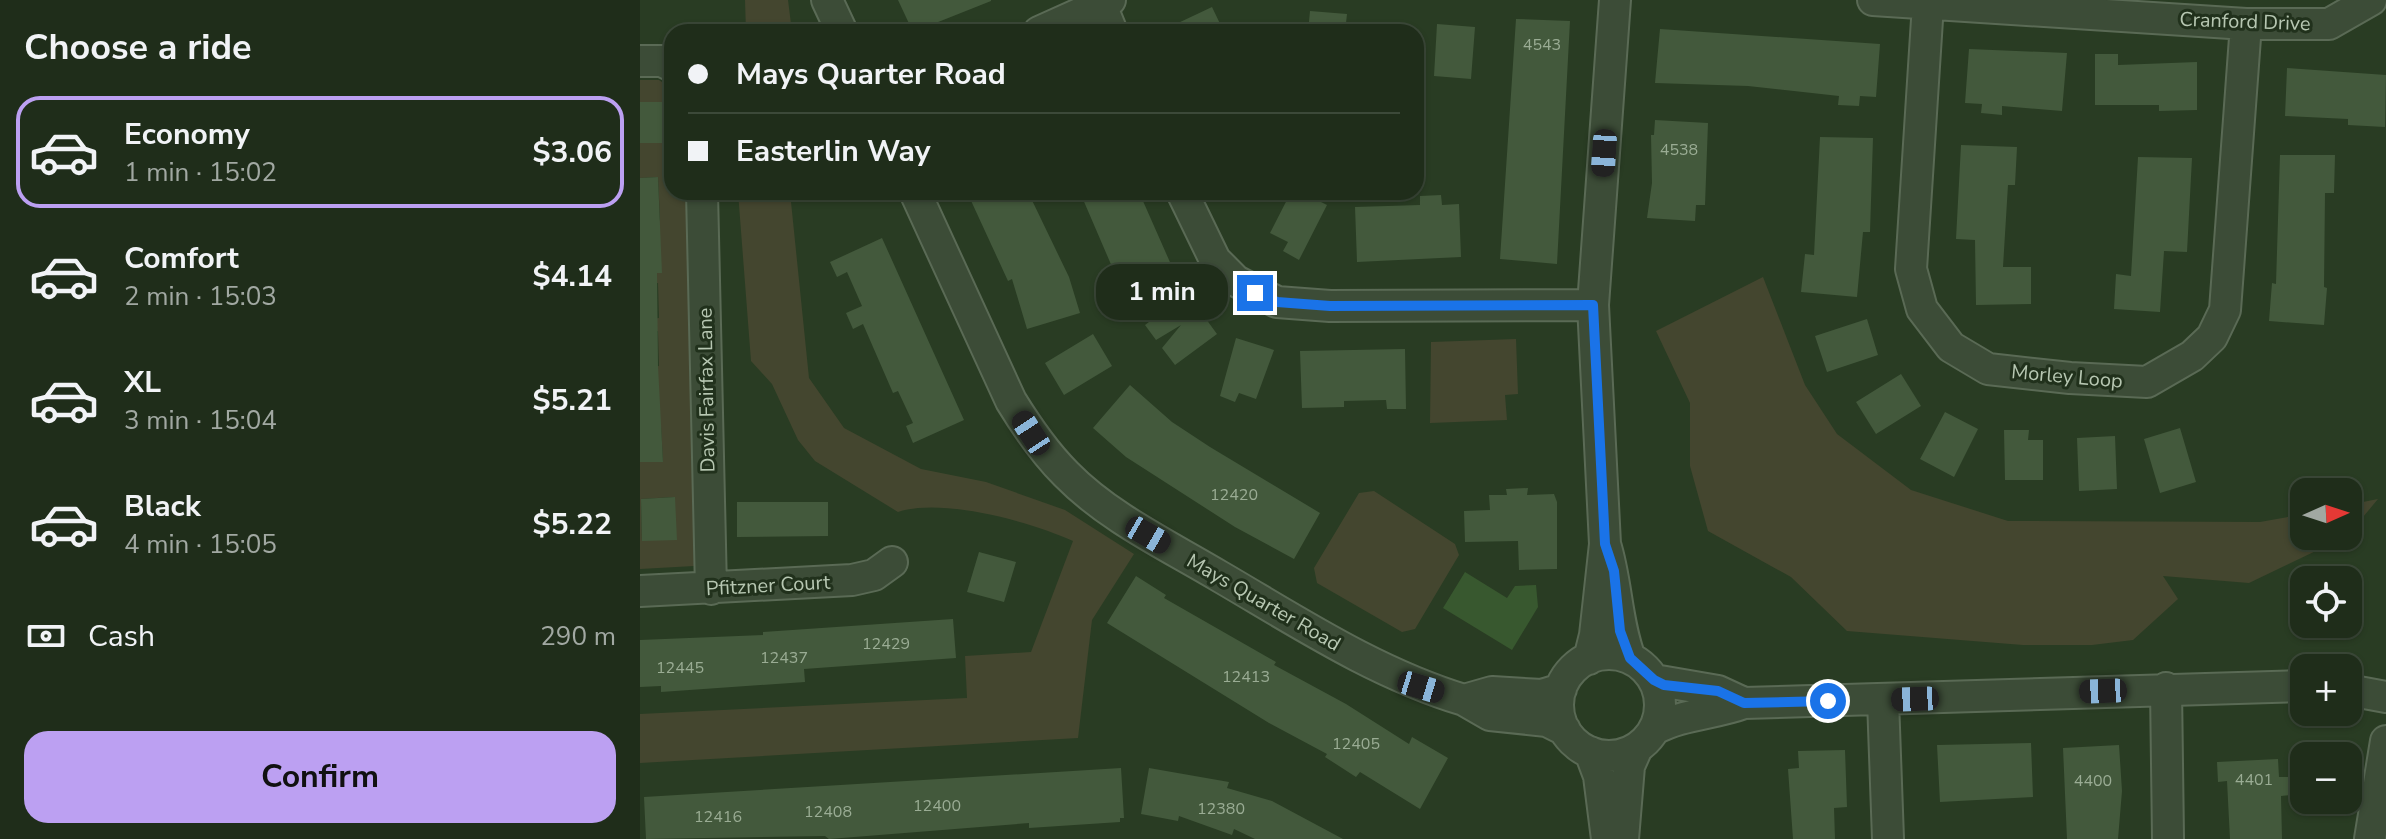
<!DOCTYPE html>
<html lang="en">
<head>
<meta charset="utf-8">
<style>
  body { margin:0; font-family:"Nunito Sans",sans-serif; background:#2c3927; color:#f1f3f6; height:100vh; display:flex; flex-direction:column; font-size:30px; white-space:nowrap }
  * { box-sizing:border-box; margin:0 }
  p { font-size:26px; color:#a1a8a2 }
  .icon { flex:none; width:44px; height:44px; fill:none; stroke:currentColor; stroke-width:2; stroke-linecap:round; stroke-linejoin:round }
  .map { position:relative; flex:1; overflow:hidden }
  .details { display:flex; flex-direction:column; background:#1f2d1a; width:640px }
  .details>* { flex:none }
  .banner { position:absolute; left:24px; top:24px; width:760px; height:176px; border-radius:24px; box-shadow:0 2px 6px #0004,0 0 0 2px #3c4939; display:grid; align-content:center; height:176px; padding:0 24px; background:#1f2d1a }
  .needle { width:52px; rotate:87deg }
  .buttons { position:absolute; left:1650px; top:478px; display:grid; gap:16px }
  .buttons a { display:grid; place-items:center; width:72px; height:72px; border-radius:16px; background:#1f2d1a; box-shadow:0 2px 6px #0004,0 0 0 2px #3c4939; font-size:40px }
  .end { position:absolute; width:36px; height:36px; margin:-18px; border:10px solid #1a73e8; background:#fff; box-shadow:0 0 0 4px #fff }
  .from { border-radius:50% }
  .bubble { position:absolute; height:56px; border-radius:24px; background:#1f2d1a; box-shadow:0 2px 6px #0004,0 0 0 2px #3c4939; font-size:26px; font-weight:700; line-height:56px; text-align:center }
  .car { position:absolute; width:24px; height:48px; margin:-24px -12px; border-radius:10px; box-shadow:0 0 6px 2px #0007; background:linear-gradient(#222 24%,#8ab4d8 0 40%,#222 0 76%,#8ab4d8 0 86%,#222 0) }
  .banner b { display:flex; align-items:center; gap:28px; height:76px; font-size:30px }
  .banner b+b { border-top:2px solid #3c4939 }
  .banner i { width:20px; height:20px; background:#f1f3f6 }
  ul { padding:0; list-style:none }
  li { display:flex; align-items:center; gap:24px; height:112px; margin:0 16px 12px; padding:0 8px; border:4px solid transparent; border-radius:24px }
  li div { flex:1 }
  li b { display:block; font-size:30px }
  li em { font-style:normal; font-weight:700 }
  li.current { border-color:#bca0f2 }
  li>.icon { width:72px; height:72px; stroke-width:1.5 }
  h2 { padding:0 24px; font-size:36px; line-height:96px }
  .pay { display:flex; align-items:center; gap:20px; height:88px; padding:0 24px; font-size:30px }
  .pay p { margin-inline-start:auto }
  .action { display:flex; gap:16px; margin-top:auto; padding:16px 24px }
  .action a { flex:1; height:92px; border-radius:24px; background:#bca0f2; color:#111; font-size:32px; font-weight:700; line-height:92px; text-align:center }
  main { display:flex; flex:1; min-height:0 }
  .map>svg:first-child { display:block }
</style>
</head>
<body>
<main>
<section class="details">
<h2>Choose a ride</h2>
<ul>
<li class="current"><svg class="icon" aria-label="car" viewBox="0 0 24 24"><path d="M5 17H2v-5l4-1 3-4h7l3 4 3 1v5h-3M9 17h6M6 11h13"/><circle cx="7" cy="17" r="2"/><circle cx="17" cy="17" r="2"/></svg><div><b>Economy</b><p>1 min · 15:02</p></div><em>$3.06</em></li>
<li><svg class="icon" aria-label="car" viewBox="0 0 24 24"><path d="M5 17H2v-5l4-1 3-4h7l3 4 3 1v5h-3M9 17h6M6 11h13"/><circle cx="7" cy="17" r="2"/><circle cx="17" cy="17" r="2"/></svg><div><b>Comfort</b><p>2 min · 15:03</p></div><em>$4.14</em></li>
<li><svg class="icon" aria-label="car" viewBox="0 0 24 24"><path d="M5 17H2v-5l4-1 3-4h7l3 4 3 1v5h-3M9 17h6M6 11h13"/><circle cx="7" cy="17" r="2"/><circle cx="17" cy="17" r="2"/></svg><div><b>XL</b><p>3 min · 15:04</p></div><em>$5.21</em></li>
<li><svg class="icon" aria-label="car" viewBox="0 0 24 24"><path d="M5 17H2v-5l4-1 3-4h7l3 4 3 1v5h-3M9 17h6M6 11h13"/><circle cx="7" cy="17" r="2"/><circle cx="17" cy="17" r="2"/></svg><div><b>Black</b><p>4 min · 15:05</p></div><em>$5.22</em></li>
</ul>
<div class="pay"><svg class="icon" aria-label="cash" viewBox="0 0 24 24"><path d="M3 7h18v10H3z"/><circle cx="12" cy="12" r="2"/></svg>Cash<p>290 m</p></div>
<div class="action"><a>Confirm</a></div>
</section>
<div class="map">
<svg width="1746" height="839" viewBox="0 0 1746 839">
  <rect width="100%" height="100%" fill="#293c23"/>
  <path fill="#44462f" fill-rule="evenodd" d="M105 0H148L152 32H106Z
    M0 80H19L32 89V192H46L54 566 0 569V462L23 461 21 426 0 427V367L19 366 18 331H0V319L19 318 18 283H0L20 219 18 177 0 178V143H26V102H0ZM34 497 2 541 1 499Z
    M98 192H150L169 378 204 428 281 469 346 482 425 510 494 554 452 620 438 738 0 763V714L327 698 325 656 391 652 433 541C391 522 302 497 258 512L175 461 158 440 132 384 111 361Z
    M1123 277 1165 385 1197 434 1271 490 1368 521 1620 522 1664 514V536H1707L1609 583 1523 576 1538 599 1493 640 1452 645H1383L1207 631 1151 577 1068 531 1050 466V403L1016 331Z
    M876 339 878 394 865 395 867 420 790 423 791 342Z
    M734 491 815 544 819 555 775 629 762 632 677 583 674 568 719 493Z
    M1738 499 1708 535V505Z"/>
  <path fill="#38582f" d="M825 572 867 598 875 586 896 585 898 607 872 650 803 608Z"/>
  <path fill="#43593c" d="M258 0H351V1L273 32Z
    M572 7 584 32H519Z
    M670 11 707 14 705 32H668Z
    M876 19 930 21 917 264 860 259Z
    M797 24 835 27 831 79 794 76Z
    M1020 29 1240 44 1236 97 1220 96 1219 106 1198 105 1199 96 1108 86 1015 83Z
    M1329 49 1427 53 1422 111 1362 106V115L1341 113 1342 104 1325 103Z
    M1455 54H1478V65L1557 62V110L1519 111V105H1455Z
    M1647 68 1746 75 1745 127 1708 125V119L1645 116Z
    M0 102H26V143H0Z
    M1015 120 1068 123 1065 205H1056L1055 221 1007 218 1012 183 1011 135H1014Z
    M1180 137 1233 138 1230 232H1223L1217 297 1161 292 1165 254 1174 255Z
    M1321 145 1377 147 1375 185H1368L1363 267H1391V304L1336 305 1335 240 1316 239Z
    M1640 155H1695L1694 193H1685L1684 287 1687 288 1684 325 1629 321 1632 283 1636 284Z
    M1498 157 1552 158 1547 252 1524 251 1520 312 1474 309 1476 274 1491 276Z
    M18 177 22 273H17L18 366 23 462H0V178Z
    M327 192H388L429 277 440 313 387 329 372 279 368 281Z
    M453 192H499L533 269 482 290 442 197Z
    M651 192H674L671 197 687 205 659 260 643 251 648 242 630 233Z
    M801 195 802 205 819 204 821 257 717 262 715 207 780 205V196Z
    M242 238 324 420 273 443 266 426 273 423 258 391 253 393 223 324 213 329 206 313 222 306 207 272 197 277 190 262Z
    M547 293 577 334 535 365 522 348 541 325 516 340 505 325Z
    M1227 319 1238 355 1187 372 1175 336Z
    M453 334 472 366 424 395 405 363Z
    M596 338 634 350 616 399 599 393 595 402 580 396Z
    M765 349 766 409H747L746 400 704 401V407L662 408 660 351Z
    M1261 374 1281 406 1236 434 1216 402Z
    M490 385 532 422 570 447 680 513 654 559 595 527 486 457 453 428Z
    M1305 412 1338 429 1314 477 1280 459Z
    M1540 428 1556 482 1520 493 1504 439Z
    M1364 430H1389L1388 440H1403V480H1365Z
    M1475 436 1477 489 1439 491 1437 438Z
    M888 488 887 495 914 494 917 502V569L879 570 878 541 825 542 824 511 850 510 849 495H867L866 489Z
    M35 497 37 540 2 541 1 499Z
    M97 502H188V536L97 537Z
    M339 552 376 562 364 602 327 592Z
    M496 576 526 595 524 598 636 662 634 665 706 704 769 744 772 737 808 758 780 809 720 772 716 777 685 757 687 754 629 723 467 623Z
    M313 619 316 658 164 669 165 682 21 692V686L0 687V640L123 635V632Z
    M1391 743 1393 797 1300 802 1297 745Z
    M1479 745 1482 791 1478 839H1427L1423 748Z
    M1205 750 1207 807 1194 808 1195 839H1153L1148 769 1159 768 1158 751Z
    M1638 759 1639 777H1649L1650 795 1641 796 1642 839H1590L1587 781 1578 782 1577 762Z
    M481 768 484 818H480V822L389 828V823L189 839 185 836 6 839 4 797Z
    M509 768 589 782 587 788 632 801 703 839H615L594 829 592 835 539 816 538 821 501 814Z"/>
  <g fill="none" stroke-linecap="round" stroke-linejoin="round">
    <defs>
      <path id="minor" d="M187 0 202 32
        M1233 0 1606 24H1689L1731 0
        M1288 4 1271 269 1282 309 1311 347 1348 369 1430 378 1507 382 1552 356 1572 337 1585 310 1606 24
        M461 5 472 32
        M399 32 470 0
        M0 61H22L32 66
        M62 192 71 589
        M275 192 371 401C387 427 404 452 426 474 468 517 527 545 579 576 658 622 735 673 824 700
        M542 192 575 260 596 281 637 302 690 306 953 305
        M965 544 953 305 975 0
        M0 591 212 580 234 575 252 562
        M918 705a51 51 0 1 1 102 0a51 51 0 1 1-102 0Z
        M949 659 955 635 965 544C977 582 976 621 990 658
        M1014 680 1078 691 1104 703C1075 714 1042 714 1015 729
        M1526 688 1528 839
        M921 689 902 695 852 692 824 700 850 715 907 721 925 730
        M1708 690 1746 697
        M1243 700 1248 839
        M1104 703 1664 686
        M950 752 959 776 967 839
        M983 839 989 766 997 748
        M1730 839 1746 741"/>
    </defs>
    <use href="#minor" stroke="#5a6a55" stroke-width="34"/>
    <use href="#minor" stroke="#3c4c37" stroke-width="30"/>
  </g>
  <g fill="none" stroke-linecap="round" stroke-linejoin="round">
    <path stroke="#1a73e8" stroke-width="10" d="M615 293 637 302 690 306 953 305 965 544 974 571 980 631 990 658 1014 680 1024 685 1078 691 1104 703 1188 701"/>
  </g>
  <g text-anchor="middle" stroke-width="6" stroke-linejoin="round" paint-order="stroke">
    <g font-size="16" fill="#9aac94">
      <text x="902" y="50">4543</text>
      <text x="1039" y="155">4538</text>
      <text x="594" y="500">12420</text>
      <text x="246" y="649">12429</text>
      <text x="144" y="663">12437</text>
      <text x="40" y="673">12445</text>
      <text x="606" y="682">12413</text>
      <text x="716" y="749">12405</text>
      <text x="1614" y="785">4401</text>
      <text x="1453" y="786">4400</text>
      <text x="297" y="811">12400</text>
      <text x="581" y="814">12380</text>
      <text x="188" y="817">12408</text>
      <text x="78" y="822">12416</text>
    </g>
    <g font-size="20" fill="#b7c7b2" stroke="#21311c">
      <text transform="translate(1605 21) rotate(2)" y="7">Cranford Drive</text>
      <text transform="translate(1427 376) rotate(5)" y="7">Morley Loop</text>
      <text transform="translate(66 390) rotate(-91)" y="7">Davis Fairfax Lane</text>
      <text transform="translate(128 585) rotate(-3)" y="7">Pfitzner Court</text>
      <text transform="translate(624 602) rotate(30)" y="7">Mays Quarter Road</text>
    </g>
  </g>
</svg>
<div class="buttons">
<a><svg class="needle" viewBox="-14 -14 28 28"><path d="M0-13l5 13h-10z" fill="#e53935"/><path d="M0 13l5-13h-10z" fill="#a1a8a2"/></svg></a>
<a><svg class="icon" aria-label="locate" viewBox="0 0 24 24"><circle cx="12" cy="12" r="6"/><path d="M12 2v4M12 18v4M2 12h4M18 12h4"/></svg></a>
<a>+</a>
<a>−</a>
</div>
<i class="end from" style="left:1188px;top:701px"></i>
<i class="end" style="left:615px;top:293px"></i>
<div class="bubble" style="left:456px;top:264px;width:132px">1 min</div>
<i class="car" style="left:964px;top:153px;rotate:184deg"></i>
<i class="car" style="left:391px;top:433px;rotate:327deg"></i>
<i class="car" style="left:508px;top:535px;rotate:120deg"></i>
<i class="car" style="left:781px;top:687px;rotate:107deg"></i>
<i class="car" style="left:1463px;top:691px;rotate:268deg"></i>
<i class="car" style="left:1275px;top:699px;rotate:268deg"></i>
<div class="banner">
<b><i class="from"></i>Mays Quarter Road</b>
<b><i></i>Easterlin Way</b>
</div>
</div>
</main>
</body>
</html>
